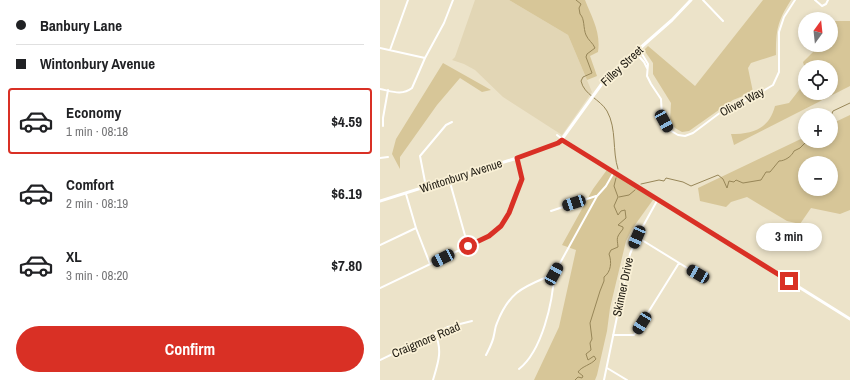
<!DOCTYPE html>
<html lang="en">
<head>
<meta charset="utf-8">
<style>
  body { margin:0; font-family:"Archivo Narrow",sans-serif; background:#f2f2f2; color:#202124; height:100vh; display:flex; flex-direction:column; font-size:15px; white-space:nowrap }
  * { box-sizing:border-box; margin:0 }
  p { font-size:13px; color:#757577 }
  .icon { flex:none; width:22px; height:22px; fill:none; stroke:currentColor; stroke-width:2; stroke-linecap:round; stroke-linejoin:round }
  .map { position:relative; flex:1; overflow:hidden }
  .side { display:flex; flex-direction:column; background:#fff; width:380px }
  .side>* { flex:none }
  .banner { display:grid; align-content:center; height:88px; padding:0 16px; background:#fff }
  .needle { width:26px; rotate:15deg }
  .fabs { position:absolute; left:418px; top:12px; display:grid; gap:8px }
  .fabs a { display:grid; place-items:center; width:40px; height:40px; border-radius:50%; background:#fff; box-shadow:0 2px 6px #0003; font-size:20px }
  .end { position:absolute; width:18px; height:18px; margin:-9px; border:5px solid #d93025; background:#fff; box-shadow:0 0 0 2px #fff }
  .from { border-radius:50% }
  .bubble { position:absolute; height:28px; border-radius:14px; background:#fff; box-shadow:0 2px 6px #0003; font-size:13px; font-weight:700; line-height:28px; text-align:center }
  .car { position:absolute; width:12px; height:24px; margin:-12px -6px; border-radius:5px; box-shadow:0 0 3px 1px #0007; background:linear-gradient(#222 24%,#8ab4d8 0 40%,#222 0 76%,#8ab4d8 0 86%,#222 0) }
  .banner b { display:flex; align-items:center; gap:14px; height:38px; font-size:15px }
  .banner b+b { border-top:1px solid #e0e0e0 }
  .banner i { width:10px; height:10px; background:#202124 }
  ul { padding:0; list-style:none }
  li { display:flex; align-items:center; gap:12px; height:66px; margin:0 8px 6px; padding:0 8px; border:2px solid transparent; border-radius:4px }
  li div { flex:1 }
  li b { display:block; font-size:15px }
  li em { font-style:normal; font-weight:700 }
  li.active { border-color:#d93025 }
  li>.icon { width:36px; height:36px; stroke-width:1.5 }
  .action { display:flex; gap:8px; margin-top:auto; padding:8px 16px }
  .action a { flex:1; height:46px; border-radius:24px; background:#d93025; color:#fff; font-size:16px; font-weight:700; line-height:46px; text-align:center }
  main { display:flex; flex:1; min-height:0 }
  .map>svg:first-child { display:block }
</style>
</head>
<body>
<main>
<section class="side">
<div class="banner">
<b><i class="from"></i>Banbury Lane</b>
<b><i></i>Wintonbury Avenue</b>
</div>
<ul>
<li class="active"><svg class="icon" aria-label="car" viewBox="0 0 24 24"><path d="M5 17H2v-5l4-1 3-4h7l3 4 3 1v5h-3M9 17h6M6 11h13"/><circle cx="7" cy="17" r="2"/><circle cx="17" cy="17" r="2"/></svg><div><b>Economy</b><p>1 min · 08:18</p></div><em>$4.59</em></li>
<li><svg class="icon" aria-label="car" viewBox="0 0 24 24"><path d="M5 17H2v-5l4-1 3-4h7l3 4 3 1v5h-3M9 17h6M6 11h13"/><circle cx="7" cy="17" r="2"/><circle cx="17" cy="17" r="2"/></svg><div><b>Comfort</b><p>2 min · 08:19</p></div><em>$6.19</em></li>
<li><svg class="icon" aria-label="car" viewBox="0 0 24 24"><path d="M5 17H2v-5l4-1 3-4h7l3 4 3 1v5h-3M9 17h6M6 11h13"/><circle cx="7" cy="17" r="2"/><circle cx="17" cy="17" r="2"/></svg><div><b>XL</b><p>3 min · 08:20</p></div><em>$7.80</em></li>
</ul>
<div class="action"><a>Confirm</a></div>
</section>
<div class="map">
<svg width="470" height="380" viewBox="0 0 470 380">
  <rect width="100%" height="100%" fill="#ece3c9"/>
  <path fill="#e2d6b5" d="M95 0H129L188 35 212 92 182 135 123 97 95 70 84 64 72 60 75 57Z"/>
  <path fill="#d7c698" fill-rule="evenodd" d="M129 0H205C212 18 221 32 218 52L210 56 217 76 207 80 188 35Z
    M383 0H411C397 22 396 30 396 55L371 63 368 68 373 92 353 100 309 131 302 132 295 128 290 121 291 103 273 74V63L264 50 268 46 315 86Z
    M451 21H470V86L354 145 351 134C373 134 389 129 395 106L409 103 423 85 425 76V93H451V67H425V69L423 62 433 52V45H451Z
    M63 63 111 90 102 92 80 78 57 105 20 157V169L12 154 16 139Z
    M470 115V210L460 214 431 208 420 224 407 221 367 197 351 202 346 207 320 201 318 188 425 137V141H451V124ZM425 163H451V189H425Z
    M229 167 275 197 252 229 246 241 230 308 227 331 217 375 215 380H154L179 327 196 250 182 245 213 189Z"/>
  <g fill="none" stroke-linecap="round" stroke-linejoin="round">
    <path stroke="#978658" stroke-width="1" d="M196 0 201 4 199 8 200 14C205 19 203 28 206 35 208 40 213 43 215 48L207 54 206 57 212 73 203 77 201 81C204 95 220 99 227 111 237 129 232 151 238 169
      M451 116 453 111 470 103
      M261 184 279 180 284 181 286 178 303 182 311 186 338 175 343 179 347 188 349 181 354 182 356 180 363 183 381 180 386 172H390L399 161C405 161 412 156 414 151L420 148 427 141
      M239 197 249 195 255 190
      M195 380 198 377 202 378 203 376 198 372C202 366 211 365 216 359L214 356 208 360 206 354 211 350 210 343 212 339 210 323 220 291 224 281V277C231 272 232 262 229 254L231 250 238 247C237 237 236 238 243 229V227L238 225 246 218 245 210 241 211 238 215 234 206 238 197 234 186 236 178"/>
    <path stroke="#fff" stroke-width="2" d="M323 0 343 21
      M435 0 442 6 446 4 448 0
      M0 48 45 58
      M259 49 268 64 267 76 271 84 281 99 282 116 288 129 298 135 305 136 313 133 341 112 378 94 393 85 399 72V32L404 17 415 0
      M10 50 28 0
      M256 53 264 62 267 68
      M0 89C11 91 22 96 32 88L45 58 64 23 73 0
      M3 126V118L8 90
      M177 135 182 139
      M0 158 8 157
      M69 179 88 246
      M46 187 40 156 66 125 72 122
      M26 194 36 228 50 264
      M171 211 216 196
      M257 237 317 274
      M0 245 36 228
      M0 288 109 236 121 226 136 197 142 179 137 158
      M233 335H254L299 263
      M106 355C109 349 113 342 114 335 115 331 115 327 117 323 130 290 144 287 174 274
      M0 360 68 327 92 321
      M227 368 247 380
      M139 369C162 351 173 302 174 274L217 196 226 186 234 172
      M53 380C58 363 63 350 55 334
      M224 380 250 254 257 237 278 199"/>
    <path stroke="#fff" stroke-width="3" d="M182 139 470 319
      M0 201 137 158 178 143 182 139 226 78 292 20 311 0"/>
  </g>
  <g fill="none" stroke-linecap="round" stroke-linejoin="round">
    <path stroke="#d93025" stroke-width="5" d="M88 246 109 236 121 226 129 213 142 179 137 158 178 143 182 140 409 281"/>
  </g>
  <g text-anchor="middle" stroke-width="3.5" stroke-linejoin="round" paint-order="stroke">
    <g font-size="12" fill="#1d1910" stroke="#f9f0d6">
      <text transform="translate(242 66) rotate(-43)" y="4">Filley Street</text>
      <text transform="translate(362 102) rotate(-28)" y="4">Oliver Way</text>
      <text transform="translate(81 176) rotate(-18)" y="4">Wintonbury Avenue</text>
      <text transform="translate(243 287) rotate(-78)" y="4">Skinner Drive</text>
      <text transform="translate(46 340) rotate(-23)" y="4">Craigmore Road</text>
    </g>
  </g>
</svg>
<div class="fabs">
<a><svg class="needle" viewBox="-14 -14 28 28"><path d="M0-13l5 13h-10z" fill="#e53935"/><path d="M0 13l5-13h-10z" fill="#757577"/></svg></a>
<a><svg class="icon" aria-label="locate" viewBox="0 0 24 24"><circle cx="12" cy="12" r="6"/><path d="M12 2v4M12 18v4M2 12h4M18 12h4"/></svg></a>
<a>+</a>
<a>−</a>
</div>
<i class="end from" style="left:88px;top:246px"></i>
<i class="end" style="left:409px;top:281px"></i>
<div class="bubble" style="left:376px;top:223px;width:66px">3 min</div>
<i class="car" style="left:284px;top:121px;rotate:151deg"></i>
<i class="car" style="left:194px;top:203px;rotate:252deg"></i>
<i class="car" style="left:257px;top:237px;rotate:203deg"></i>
<i class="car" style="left:63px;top:258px;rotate:244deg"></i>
<i class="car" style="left:174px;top:274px;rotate:29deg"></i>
<i class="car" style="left:318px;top:274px;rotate:300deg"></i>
<i class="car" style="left:262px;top:323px;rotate:212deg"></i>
</div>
</main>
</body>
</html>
